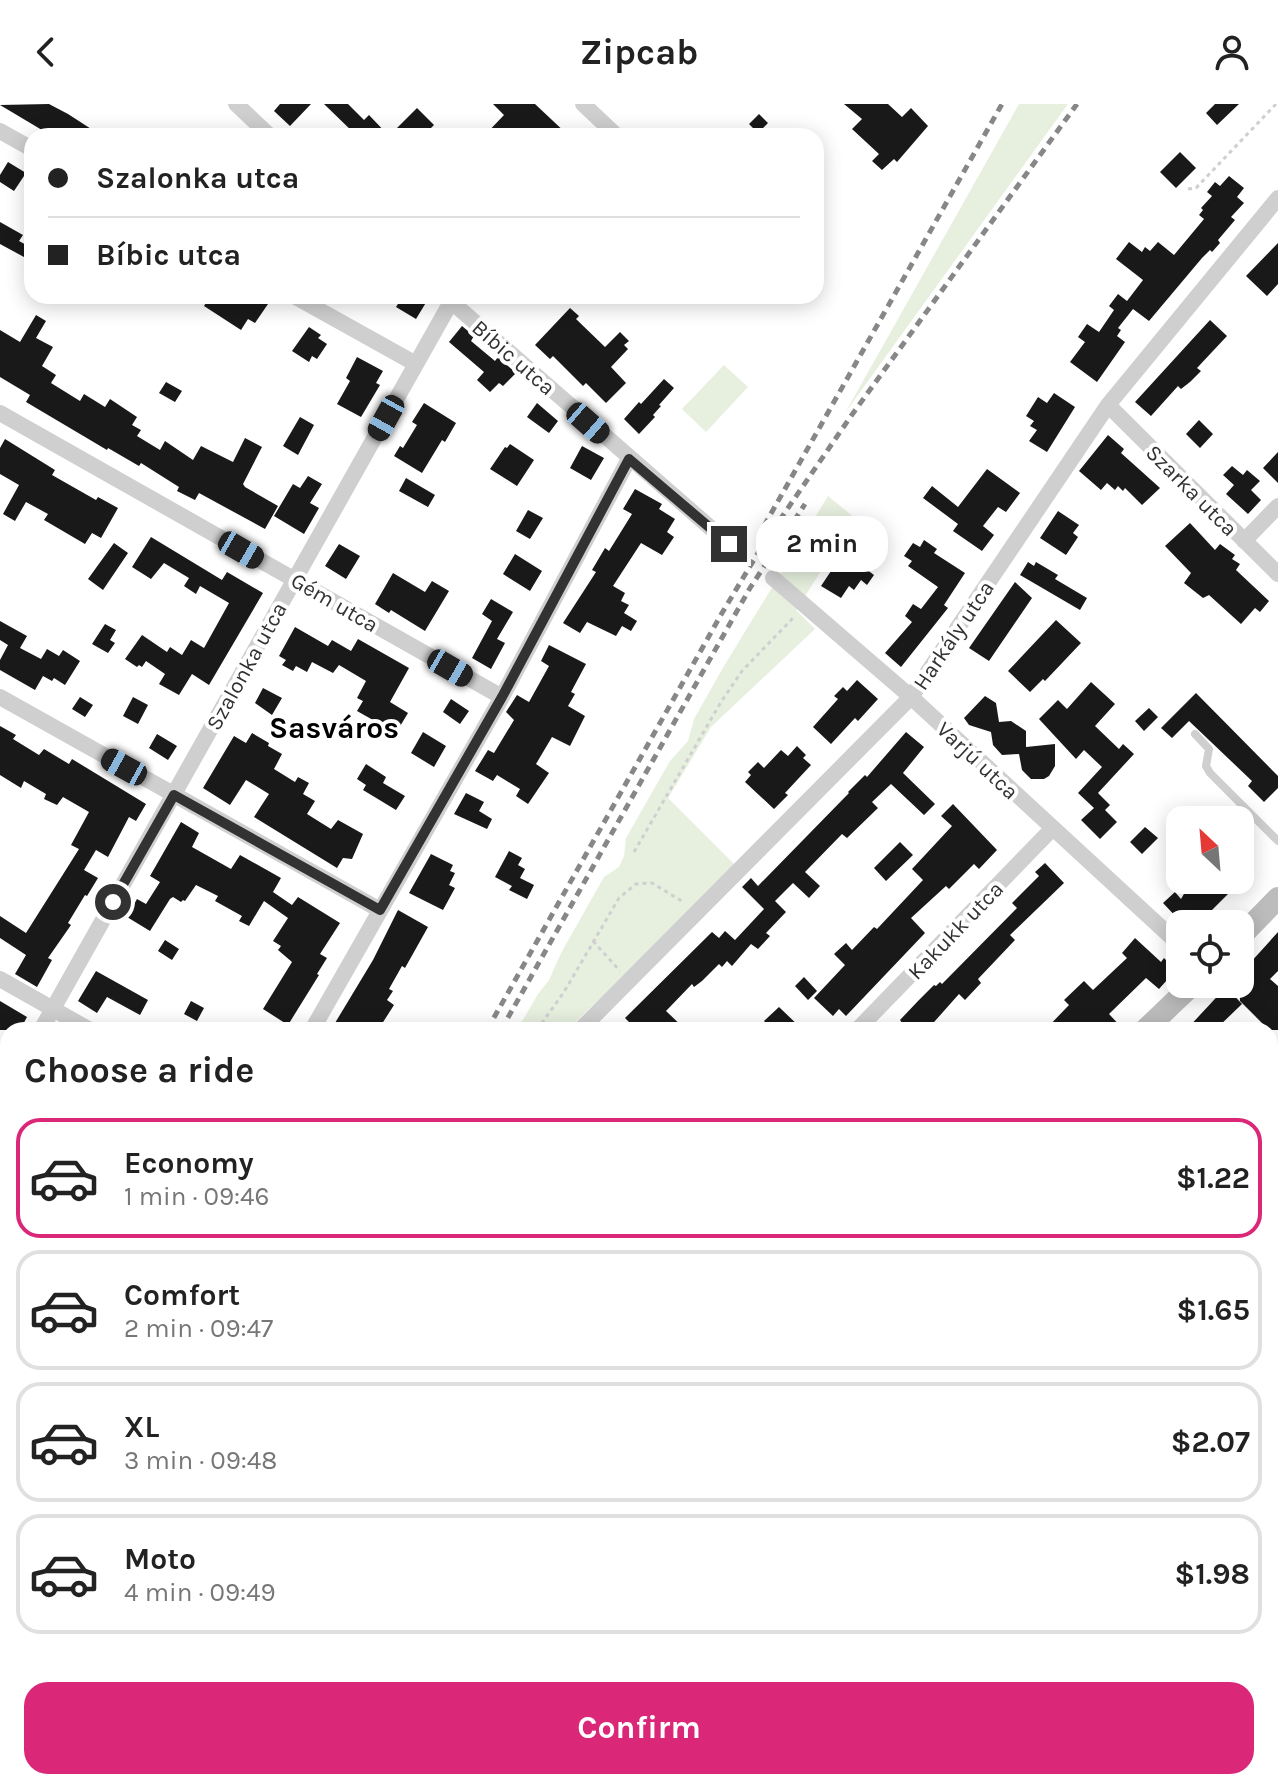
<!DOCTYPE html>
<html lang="en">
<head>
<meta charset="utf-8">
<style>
  body { margin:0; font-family:Karla,sans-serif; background:#f6f6f6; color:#222; height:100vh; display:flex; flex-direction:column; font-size:30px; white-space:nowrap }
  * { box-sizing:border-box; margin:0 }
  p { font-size:26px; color:#767676 }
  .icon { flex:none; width:44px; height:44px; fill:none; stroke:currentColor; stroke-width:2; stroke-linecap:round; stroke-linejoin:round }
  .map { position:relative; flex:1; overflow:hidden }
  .details { position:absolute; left:0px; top:918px; width:1278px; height:768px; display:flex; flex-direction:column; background:#fff; border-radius:24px 24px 0 0; box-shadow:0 4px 20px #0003 }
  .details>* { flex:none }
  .hud { position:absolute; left:24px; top:24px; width:800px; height:176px; border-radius:24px; box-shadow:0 4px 20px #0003; display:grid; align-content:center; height:176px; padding:0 24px; background:#fff }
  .needle { width:52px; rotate:334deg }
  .tools { position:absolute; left:1166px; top:702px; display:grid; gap:16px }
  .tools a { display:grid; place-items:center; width:88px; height:88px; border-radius:16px; background:#fff; box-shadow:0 4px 20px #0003; font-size:40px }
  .end { position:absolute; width:36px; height:36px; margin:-18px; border:10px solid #323232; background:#fff; box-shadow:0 0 0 4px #fff }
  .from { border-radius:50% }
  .bubble { position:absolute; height:56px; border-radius:24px; background:#fff; box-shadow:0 4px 20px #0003; font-size:26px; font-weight:700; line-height:56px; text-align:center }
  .car { position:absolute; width:24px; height:48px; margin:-24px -12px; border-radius:10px; box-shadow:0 0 6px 2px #0007; background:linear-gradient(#222 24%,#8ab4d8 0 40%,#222 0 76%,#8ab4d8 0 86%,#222 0) }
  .hud b { display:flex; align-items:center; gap:28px; height:76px; font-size:30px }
  .hud b+b { border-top:2px solid #e0e0e0 }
  .hud i { width:20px; height:20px; background:#222 }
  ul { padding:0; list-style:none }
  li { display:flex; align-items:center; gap:24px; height:120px; margin:0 16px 12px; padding:0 8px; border:4px solid #e0e0e0; border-radius:24px }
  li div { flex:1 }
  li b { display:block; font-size:30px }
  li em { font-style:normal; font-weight:700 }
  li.on { border-color:#db2777 }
  li>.icon { width:72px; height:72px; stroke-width:1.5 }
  h2 { padding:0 24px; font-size:36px; line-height:96px }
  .cta { display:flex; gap:16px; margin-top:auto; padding:16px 24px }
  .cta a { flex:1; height:92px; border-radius:24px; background:#db2777; color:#fff; font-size:32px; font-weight:700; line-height:92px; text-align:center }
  header { display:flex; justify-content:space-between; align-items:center; height:104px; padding:0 24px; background:#fff; font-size:36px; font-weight:700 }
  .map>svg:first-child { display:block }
</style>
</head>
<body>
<header><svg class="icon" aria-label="back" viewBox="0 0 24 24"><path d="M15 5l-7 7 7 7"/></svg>Zipcab<svg class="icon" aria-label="person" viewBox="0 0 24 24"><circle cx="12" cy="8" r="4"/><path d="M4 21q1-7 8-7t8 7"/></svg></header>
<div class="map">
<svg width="1278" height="1686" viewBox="0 0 1278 1686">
  <rect width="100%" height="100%" fill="#fff"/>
  <path fill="#e7f0df" d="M1019 0H1068L845 309Z
    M724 261 748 283 706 328 682 305Z
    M828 392 855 414 796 506 815 525 711 623 668 694 737 763 567 926H517L538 890 549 876 561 849 604 773 619 763 624 752 626 734 670 657 688 637 694 615 724 562Z"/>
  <path fill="#191919" d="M49 0 68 10 102 32H52L0 1Z
    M280 0H311L290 22 274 7Z
    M324 0H348L364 16 369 11 389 32H357Z
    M493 0H535L569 32H484L504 11Z
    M844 0H888L902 13 911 4 928 22 897 58 894 55 882 66 872 57 879 50 852 25 862 15Z
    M1215 0H1239L1217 21 1206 9Z
    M417 4 434 21 430 25 437 32H389Z
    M759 10 768 19 758 29 749 20Z
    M1180 48 1196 64 1176 84 1160 68Z
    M8 58 26 69 14 87 0 78V71Z
    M1229 72 1244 84 1237 93 1244 99 1231 113 1235 116 1218 136 1220 139 1212 148 1210 146 1202 154 1149 217 1133 205 1118 224 1121 226 1117 232 1125 238 1097 278 1070 258 1085 238 1078 233 1087 220 1099 228 1114 206 1109 202 1118 190 1127 197 1143 176 1116 155 1129 138 1142 148 1145 143 1150 147 1158 138 1174 151 1204 115 1199 111 1203 106 1201 104 1212 92 1207 88 1215 78 1220 82Z
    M0 118 23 131 19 137 30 143 24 153 0 140Z
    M1278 139V180L1267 192 1246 172Z
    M210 192H234L243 198 247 192H255L268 200 255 219 248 215 241 226 204 202Z
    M403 192H430L416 215 396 203Z
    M570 204 579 212 576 215 605 243 620 228 629 237 624 241 628 245 611 263 626 279 606 299 586 279 583 282 553 252 550 255 535 241Z
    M36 211 46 217 36 234 53 243 42 262 56 271 51 279 80 297 84 290 105 303 110 295 137 313 132 321 141 326 137 332 160 346 165 337 193 356 201 342 233 358 245 334 262 343 243 380 245 383 278 402 265 425 199 389 195 396 177 387 179 383 141 359 139 362 108 344 107 346 26 298 30 291 0 273V226L20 238Z
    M1210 216 1227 232 1197 264 1201 267 1190 278 1181 285 1178 282 1151 312 1135 298Z
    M462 222 474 232 471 237 495 257 498 253 516 269 503 282 499 279 490 288 477 276 484 268 449 238Z
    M309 223 321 231 318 234 327 240 317 255 312 252 309 258 292 247Z
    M357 253 383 267 376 279 380 281 361 313 337 300 350 277 346 274Z
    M664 275 674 284 659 301 661 302 653 311 655 313 639 330 624 315 639 298 641 300Z
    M166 278 182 287 175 298 159 289Z
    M1054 289 1075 303 1047 348 1029 337 1037 326 1030 322 1034 317 1026 312 1038 293 1047 299Z
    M424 299 456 319 445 338 442 336 422 369 394 352 400 342 403 344 417 321 412 318Z
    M537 299 558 317 549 329 527 313Z
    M300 313 314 321 298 351 283 342Z
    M1199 316 1213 330 1200 344 1186 330Z
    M1108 331 1124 345 1121 349 1160 384 1142 401 1125 384 1123 387 1118 382 1115 386 1107 379 1101 386 1079 367Z
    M5 335 55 366 52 371 96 396 98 393 118 404 101 434 92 429 85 440 44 416 48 410 26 398 15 417 3 410 19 381 0 370V344Z
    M510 340 534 356 517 382 490 365 505 343 507 344Z
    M582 342 604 354 591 376 570 364Z
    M1278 348V379L1263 364Z
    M1232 362 1243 371 1247 366 1260 377 1251 386 1261 396 1248 410 1226 390 1234 381 1223 371Z
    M987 365 1020 389 1006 408 998 403 983 422 994 431 982 447 953 427 958 420 923 394 932 382 958 403Z
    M308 372 322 380 310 399 319 404 304 430 274 412 293 380 300 384Z
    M406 374 435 391 428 403 399 387Z
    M635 385 662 400 659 405 675 415 667 428 674 433 662 451 641 439 613 482 625 489 621 497 629 501 624 509 637 517 631 527 622 522 616 532 587 518 580 529 563 519 596 468 592 466 605 444 609 447 632 410 623 405Z
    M528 406 543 414 530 435 516 427Z
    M1058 407 1079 421 1073 429 1078 433 1066 451 1040 434Z
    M858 416 871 428 862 438 850 427Z
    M1190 419 1215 446 1220 440 1235 451 1232 455 1240 460 1236 466 1269 497 1260 508 1255 504 1241 520 1209 491 1203 494 1184 479 1191 469 1165 442Z
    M151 433 222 476 227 468 263 489 209 581 192 570 179 591 159 580 165 570 146 557 142 563 139 561 137 563 125 555 142 531 167 548 170 543 182 551 191 536 204 544 229 499 200 482 196 490 184 482 189 474 164 459 151 475 132 463Z
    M924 436 937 445 934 449 965 469 944 501 948 504 901 563 885 549 912 518 905 512 913 500 921 505 938 483 908 462 912 457 904 452 913 439 920 443Z
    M114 439 128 449 103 486 88 475Z
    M339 440 360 452 346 475 325 462Z
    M842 447 874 471 867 481 861 476 854 486 849 482 841 494 821 482 833 464 836 465 840 459 835 456Z
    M515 450 542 467 530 487 503 470Z
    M1028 458 1034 462 1036 458 1058 471 1055 475 1087 494 1080 506 1020 471Z
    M393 469 425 488 432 477 449 487 425 527 391 506 389 509 375 500Z
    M1015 478 1032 494 989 557 969 544Z
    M491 495 513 508 497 535 505 539 491 565 472 554 492 517 482 510Z
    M1056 516 1081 539 1045 577 1043 575 1030 588 1008 567Z
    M0 517 27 532 20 544 41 555 47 545 59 552 63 546 80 557 65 581 54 574 52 577 43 572 35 586 0 566V556L8 541 0 536Z
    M105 520 116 526 110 536 115 539 108 549 92 540Z
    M295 523 328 542 332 536 351 547 358 535 409 564 390 598 408 609 396 629 357 607 363 597 357 594 366 577 339 561 333 569 312 558 307 568 296 562 293 567 282 561 286 556 279 552Z
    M549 541 586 560 571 588 575 590 568 602 585 612 570 642 552 633 536 660 549 669 528 700 516 692 520 685 497 671 493 677 475 667 488 646 494 649 514 616 506 608 517 591 529 598 549 562 541 557Z
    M857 576 878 595 858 617 855 614 831 640 813 623 838 595 834 592 843 583 847 587Z
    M1091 578 1115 600 1095 622 1119 645 1123 640 1134 650 1098 689 1110 701 1105 706 1117 718 1100 735 1081 716 1094 704 1078 689 1102 663 1084 646 1076 655 1039 615 1058 596 1067 605Z
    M263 584 282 594 272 611 255 599Z
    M1196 589 1278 672V684L1264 698 1248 682 1252 677 1189 617 1172 634 1161 624Z
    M985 592 996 599 999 618 1011 617 1026 627V643L1055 640V662L1049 672 1044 675H1031L1022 666 1019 650 1002 651 993 641 991 628 969 621 964 614Z
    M80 593 93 601 85 613 72 605Z
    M133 593 148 601 138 620 123 612Z
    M451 595 469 607 460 620 443 608Z
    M1149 604 1158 613 1144 627 1135 617Z
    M0 622 16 631 13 635 39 651 44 645 69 660 72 655 146 700 136 717 129 713 108 753 96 746 84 766 98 774 87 792 85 791 68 819 71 821 48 854 52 856 37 883 15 870 26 851 0 834V812L26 829 79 745 71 741 89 708 63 693 57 701 44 695 46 690 24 677 21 684 0 671Z
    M423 628 446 642 434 663 411 649Z
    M906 628 924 643 903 669 935 700 924 711 891 680 872 698 878 704 847 734 842 730 805 768 820 782 809 794 793 779 775 797 786 808 766 829 770 832 758 845 751 840 732 862 727 857 722 863 719 860 702 877 694 883 692 880 666 907 686 926H637L625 914 712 828 719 834 725 827 735 836 764 805 742 783 751 774 758 782 849 689 848 688 865 671 867 673Z
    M252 629 269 639 268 642 282 650 274 665 295 678 298 673 309 679 303 690 315 697 307 710 331 725 338 716 363 730 352 755 343 754 337 764 254 713 269 690 246 676 230 701 203 684 234 632 246 639Z
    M157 630 177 642 168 656 149 644Z
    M797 642 806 651 803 654 811 661 785 689 788 691 774 705 745 678 751 671 748 668 758 658 764 664 781 646 788 652Z
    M366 660 386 673 383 679 405 692 396 706 363 686 366 681 357 675Z
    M466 689 484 698 479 707 492 715 487 725 454 710Z
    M953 700 997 746 979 765 974 760 949 785 946 782 911 814 925 829 846 912 839 905 833 912 814 894 845 861 834 850 846 839 852 846 874 823 877 825 923 776 912 765 952 722 941 712Z
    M181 718 199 729 192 743 231 765 240 751 281 774 273 788 292 801 298 793 340 819 320 850 327 854 317 870 319 871 288 921 263 905 292 858 278 846 281 842 273 837 288 814 264 797 249 822 239 817 242 812 215 797 218 792 196 781 185 797 183 796 181 798 173 793 170 795 150 827 127 813 137 795 146 800 160 778 150 772Z
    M1145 723 1158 734 1142 750 1130 738Z
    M900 738 913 751 886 777 874 764Z
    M509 747 522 754 518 761 525 765 520 774 534 781 527 795 509 786 512 782 495 773Z
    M431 750 453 761 450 767 455 769 449 781 455 784 443 806 409 789Z
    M1045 759 1064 779 1010 831 1015 836 978 875 981 879 965 896 959 890 927 926H896L902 919 900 916 918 897 934 881 936 882 940 878 942 880 1017 804 1012 799 1039 772 1035 768Z
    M1192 776H1242L1198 820 1186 811 1180 817 1163 799 1175 788 1181 795Z
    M398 806 428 823 405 864 402 862 389 885 393 887 387 896 394 901 378 926H348L335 919 373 856Z
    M1278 828V867L1270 875 1278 882V926H1269L1240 897V870Z
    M1135 834 1161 858 1164 854 1176 866 1159 885 1146 874 1109 910 1124 926H1045L1069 901 1064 896 1084 877 1093 886 1127 854 1122 849Z
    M165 836 179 845 172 856 158 847Z
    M96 867 148 896 140 911 107 893 97 909 78 897Z
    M804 873 817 887 808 896 795 882Z
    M1226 883 1242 900 1215 926H1186Z
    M0 897 27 913 20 926H0Z
    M191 897 204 904 197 917 184 910Z
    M779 903 803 926H772L764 917Z"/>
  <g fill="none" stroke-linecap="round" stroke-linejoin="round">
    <path stroke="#cfcfcf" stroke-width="3" stroke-dasharray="4 4" stroke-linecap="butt" d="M1188 85 1196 84 1276 0
      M634 748 721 598 742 567 795 512
      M593 837 620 867
      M537 926 564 888 619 794 636 780 652 779 685 799"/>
    <path stroke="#cfcfcf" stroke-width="8" d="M1195 630 1209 645 1206 662 1210 669 1278 737
      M1270 1376 1278 1368
      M1270 1486 1278 1477
      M1270 1586 1278 1575
      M1201 1686 1206 1678"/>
    <path stroke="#cfcfcf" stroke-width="16" d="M236 0 270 32
      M583 0 617 32
      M0 27 32 45
      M294 192 416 260
      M446 193 729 440
      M1108 301 1278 470
      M0 309 502 593
      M1244 437 1278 402
      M773 474 911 593 1180 841
      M0 593 380 806
      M0 875 90 926
      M41 926 451 198
      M312 926 502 593 629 355
      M580 926 911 593 1108 301 1278 94
      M857 926 1052 725
      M0 999 8 984
      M1270 1136 1278 1144
      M0 1164 8 1168
      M461 1678 471 1686
      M221 1686 227 1678"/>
    <path stroke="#bcbcbc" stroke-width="22" d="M1240 833 1278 794
      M1145 926 1193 880
      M483 1686 488 1678"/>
    <path stroke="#878787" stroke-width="5" stroke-dasharray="8 6" stroke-linecap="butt" d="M764 422 1002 0
      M487 926 722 509 764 439 851 312 1077 0
      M501 926 750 484 805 400
      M48 1686 53 1678
      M74 1686 79 1678"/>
  </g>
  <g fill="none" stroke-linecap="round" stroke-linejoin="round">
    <path stroke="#323232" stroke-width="10" d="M113 798 174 691 380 806 502 593 629 355 729 440"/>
  </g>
  <g text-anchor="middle" stroke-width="8" stroke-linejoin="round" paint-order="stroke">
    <g font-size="22" fill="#323232" stroke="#fff">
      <text transform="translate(514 253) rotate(41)" y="8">Bíbic utca</text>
      <text transform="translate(1192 386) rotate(45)" y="8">Szarka utca</text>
      <text transform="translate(335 498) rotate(30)" y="8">Gém utca</text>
      <text transform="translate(953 531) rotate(-56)" y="8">Harkály utca</text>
      <text transform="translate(246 562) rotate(-61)" y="8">Szalonka utca</text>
      <text transform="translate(978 656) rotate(43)" y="8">Varjú utca</text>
      <text transform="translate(955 826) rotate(-46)" y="8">Kakukk utca</text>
    </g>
    <g font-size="30" font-weight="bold" fill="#000" stroke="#fff">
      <text x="334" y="634">Sasváros</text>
    </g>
  </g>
</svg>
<div class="tools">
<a><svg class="needle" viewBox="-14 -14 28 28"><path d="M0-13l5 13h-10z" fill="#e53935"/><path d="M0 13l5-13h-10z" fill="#767676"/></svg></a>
<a><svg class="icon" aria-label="locate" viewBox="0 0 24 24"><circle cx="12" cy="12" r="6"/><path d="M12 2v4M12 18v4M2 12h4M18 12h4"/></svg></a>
</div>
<i class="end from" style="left:113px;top:798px"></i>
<i class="end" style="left:729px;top:440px"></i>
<div class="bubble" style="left:756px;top:412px;width:132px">2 min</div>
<i class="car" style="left:386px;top:314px;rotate:209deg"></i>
<i class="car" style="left:588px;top:319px;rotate:131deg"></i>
<i class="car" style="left:241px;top:446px;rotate:120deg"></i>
<i class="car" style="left:450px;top:564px;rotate:120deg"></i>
<i class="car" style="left:124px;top:663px;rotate:299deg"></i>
<div class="hud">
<b><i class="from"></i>Szalonka utca</b>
<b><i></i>Bíbic utca</b>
</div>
<section class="details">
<h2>Choose a ride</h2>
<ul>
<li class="on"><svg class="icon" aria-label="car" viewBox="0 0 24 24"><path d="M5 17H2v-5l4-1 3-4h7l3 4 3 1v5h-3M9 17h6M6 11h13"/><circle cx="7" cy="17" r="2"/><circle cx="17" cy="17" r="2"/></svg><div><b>Economy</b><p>1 min · 09:46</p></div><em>$1.22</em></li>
<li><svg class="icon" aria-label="car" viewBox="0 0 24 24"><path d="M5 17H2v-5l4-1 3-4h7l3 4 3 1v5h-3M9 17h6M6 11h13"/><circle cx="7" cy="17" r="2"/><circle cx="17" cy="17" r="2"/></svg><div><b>Comfort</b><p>2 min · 09:47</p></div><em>$1.65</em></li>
<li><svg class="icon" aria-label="car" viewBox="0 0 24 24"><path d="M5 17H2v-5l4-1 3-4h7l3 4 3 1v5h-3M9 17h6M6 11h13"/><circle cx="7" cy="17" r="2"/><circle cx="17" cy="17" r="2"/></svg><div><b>XL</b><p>3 min · 09:48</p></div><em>$2.07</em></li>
<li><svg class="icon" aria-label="car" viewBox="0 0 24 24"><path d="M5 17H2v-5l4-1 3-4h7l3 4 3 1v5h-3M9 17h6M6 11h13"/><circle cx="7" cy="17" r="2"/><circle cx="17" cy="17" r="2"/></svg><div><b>Moto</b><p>4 min · 09:49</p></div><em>$1.98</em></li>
</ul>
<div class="cta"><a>Confirm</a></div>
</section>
</div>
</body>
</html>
